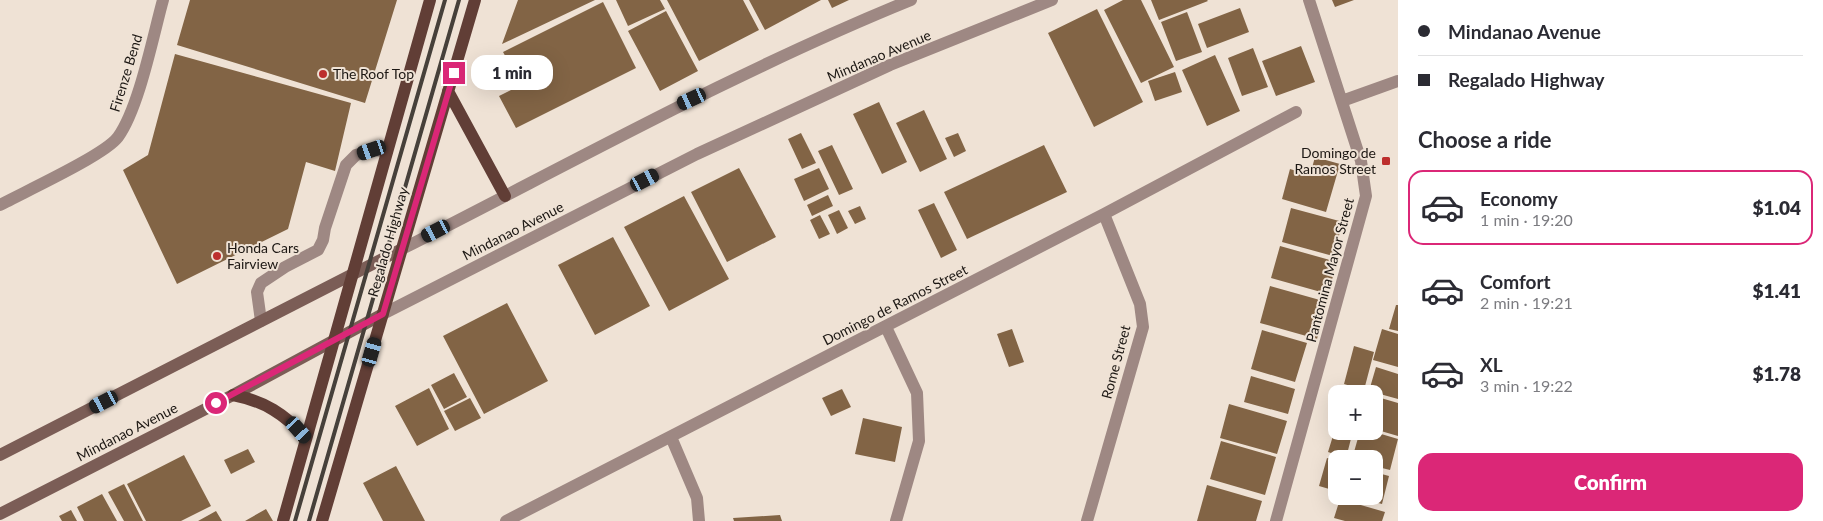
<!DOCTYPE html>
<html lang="en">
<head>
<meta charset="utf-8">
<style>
  body { margin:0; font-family:Lato,sans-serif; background:#f2f2f3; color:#2b2b33; height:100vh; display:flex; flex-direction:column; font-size:19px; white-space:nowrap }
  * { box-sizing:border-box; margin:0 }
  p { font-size:16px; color:#7c7c81 }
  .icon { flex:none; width:28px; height:28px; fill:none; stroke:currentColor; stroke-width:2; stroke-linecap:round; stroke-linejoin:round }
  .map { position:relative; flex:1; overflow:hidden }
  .details { display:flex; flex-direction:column; background:#fff; width:425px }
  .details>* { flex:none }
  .hud { display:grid; align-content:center; height:110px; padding:0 20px; background:#fff }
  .controls { position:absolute; left:1328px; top:385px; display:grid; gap:10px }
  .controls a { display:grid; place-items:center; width:55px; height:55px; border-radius:10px; background:#fff; box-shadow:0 5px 20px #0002; font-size:25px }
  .end { position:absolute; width:22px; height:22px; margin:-11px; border:6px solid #db2777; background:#fff; box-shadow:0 0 0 2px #fff }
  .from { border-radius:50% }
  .bubble { position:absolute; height:35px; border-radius:15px; background:#fff; box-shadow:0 5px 20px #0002; font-size:16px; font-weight:800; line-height:35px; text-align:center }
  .car { position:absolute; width:15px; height:30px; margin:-15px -8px; border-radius:6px; box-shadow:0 0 4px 1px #0007; background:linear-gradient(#222 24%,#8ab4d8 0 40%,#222 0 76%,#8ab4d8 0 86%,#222 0) }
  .hud b { display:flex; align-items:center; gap:18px; height:48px; font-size:19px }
  .hud b+b { border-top:1px solid #e1e1e2 }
  .hud i { width:12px; height:12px; background:#2b2b33 }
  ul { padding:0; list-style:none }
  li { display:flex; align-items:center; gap:15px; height:75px; margin:0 10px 8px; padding:0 10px; border:2px solid transparent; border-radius:15px }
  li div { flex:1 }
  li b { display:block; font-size:19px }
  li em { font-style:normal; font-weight:800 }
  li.selected { border-color:#db2777 }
  li>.icon { width:45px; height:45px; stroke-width:1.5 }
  h2 { padding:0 20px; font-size:22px; line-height:60px }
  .primary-button { display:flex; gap:10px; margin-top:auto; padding:10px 20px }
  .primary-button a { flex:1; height:58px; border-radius:15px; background:#db2777; color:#fff; font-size:20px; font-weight:800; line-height:58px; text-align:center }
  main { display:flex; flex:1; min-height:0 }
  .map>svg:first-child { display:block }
</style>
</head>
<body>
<main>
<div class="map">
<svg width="1398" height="521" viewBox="0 0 1398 521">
  <rect width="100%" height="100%" fill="#efe2d5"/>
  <path fill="#826445" d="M190 0H397L365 103 177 45Z
    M518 0H595L502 44Z
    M616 0H660L665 9 628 26Z
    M667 0H743L759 30 699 61Z
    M749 0H821L765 30Z
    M828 0H849L832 8Z
    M1123 0H1141L1174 67 1141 83 1104 10Z
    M1151 0H1207L1208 1 1159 20Z
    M1332 0H1354L1335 7Z
    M603 2 636 68 516 128 499 96 521 85 503 52Z
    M1240 8 1249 32 1207 48 1198 24Z
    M1097 9 1143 102 1094 127 1048 33Z
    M666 11 698 71 660 91 628 31Z
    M1187 12 1202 52 1176 61 1161 22Z
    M1301 46 1315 82 1276 96 1262 61Z
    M1253 48 1268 87 1242 96 1228 58Z
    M175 54 351 103 335 171 306 162 288 229 177 284 123 170 148 155Z
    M1215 55 1240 111 1207 126 1182 70Z
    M1175 72 1182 92 1155 101 1148 81Z
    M879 102 907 162 882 174 853 114Z
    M924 110 947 159 920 172 896 123Z
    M801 133 816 163 802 169 788 139Z
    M958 133 966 151 954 157 945 138Z
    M832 145 853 189 839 195 818 151Z
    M1044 145 1067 192 967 239 944 192Z
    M1315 157 1340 164 1326 212 1282 199 1290 169 1310 175Z
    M739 168 776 237 727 262 691 192Z
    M819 168 829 189 804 201 794 179Z
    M828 195 833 206 812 216 807 205Z
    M684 196 729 279 669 311 624 227Z
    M934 203 957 250 941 258 918 210Z
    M860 206 866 219 855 224 848 211Z
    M1291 208 1343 222 1333 256 1282 242Z
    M839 210 848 228 837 234 828 215Z
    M820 215 830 234 819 239 810 220Z
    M613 237 650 306 595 335 558 265Z
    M1280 246 1337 262 1328 294 1271 278Z
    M1270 286 1327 302 1317 339 1260 323Z
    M507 303 548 381 484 414 443 336Z
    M1396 305H1398V331L1389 329Z
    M1012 329 1024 362 1009 367 997 334Z
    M1382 329 1398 334V367L1373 360Z
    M1262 330 1307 343 1295 382 1251 369Z
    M1354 346 1374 352 1364 390 1344 384Z
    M1376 367 1398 374V399L1369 391Z
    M454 373 467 397 444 409 431 385Z
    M1251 376 1295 389 1288 414 1244 402Z
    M429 388 449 429 417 446 395 406Z
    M842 389 851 407 831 416 822 398Z
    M1374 396 1398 403V436L1374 429Z
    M470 398 481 418 455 431 444 411Z
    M1229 404 1287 421 1277 454 1220 438Z
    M863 418 902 427 895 462 855 454Z
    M1336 426V431H1353L1346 458 1328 452Z
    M1360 431H1371L1398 439 1390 470 1374 466V459H1352Z
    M1221 441 1276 457 1265 495 1210 479Z
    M248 449 255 462 231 474 224 460Z
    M184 455 211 506 181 521H146L127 484Z
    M1327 458 1336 461V491L1319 486Z
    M396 466 425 521H383L363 483Z
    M1374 472 1389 476 1382 504 1357 497 1374 496Z
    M124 484 143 521H124L108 492Z
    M1207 485 1262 501 1256 521H1197Z
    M102 494 117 521H84L77 507Z
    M1340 499 1385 512 1382 521H1345L1334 518Z
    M266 509 273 521H245Z
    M71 510 77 521H62L59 516Z
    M216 511 222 521H198Z
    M780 515 782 521H734L733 518Z"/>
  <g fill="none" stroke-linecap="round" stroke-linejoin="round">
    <path stroke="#9e8883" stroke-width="12" d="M261 321 257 292 261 283 285 267 318 250 323 240 325 228 346 165 356 155 372 150 387 151"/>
    <path stroke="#9e8883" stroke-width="12" d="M1342 101 1398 81
      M0 205C24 192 105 155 118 137 139 108 153 36 163 0
      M402 249C570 164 736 71 911 0
      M383 314 697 154 890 65 1052 0
      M886 327 917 393 919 441 896 521
      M671 437 697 498 699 521
      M506 521 1104 214 1296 112
      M1087 521 1143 327 1140 304 1104 214
      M1276 521 1366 196 1361 161 1309 0"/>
    <path stroke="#7b5d56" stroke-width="12" d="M0 455 402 249
      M0 514 233 395 383 314"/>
    <path stroke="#613e36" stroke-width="12" d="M448 91 505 196
      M233 395C264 401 285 414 306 438
      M283 521 430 0
      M322 521 475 0"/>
    <path stroke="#46403a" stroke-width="4" d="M295 521 445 0
      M309 521 459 0"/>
  </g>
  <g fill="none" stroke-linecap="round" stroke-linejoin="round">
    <path stroke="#db2777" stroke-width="6" d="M216 403 383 314 454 73"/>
  </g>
  <g fill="#bd2e2d" stroke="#efe2d5" stroke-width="2">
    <circle cx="323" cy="74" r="5"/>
    <rect x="1381" y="156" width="10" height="10" rx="2.5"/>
    <circle cx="217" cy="256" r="5"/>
  </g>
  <g text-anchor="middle" stroke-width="4" stroke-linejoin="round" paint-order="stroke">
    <g font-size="14" fill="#1c1713" stroke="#efe2d5">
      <text transform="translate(879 56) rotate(-23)" y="5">Mindanao Avenue</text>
      <text transform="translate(126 73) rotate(-73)" y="5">Firenze Bend</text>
      <text transform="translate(513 231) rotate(-27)" y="5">Mindanao Avenue</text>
      <text transform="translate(388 242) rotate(-74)" y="5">Regalado Highway</text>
      <text transform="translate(1330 270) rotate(-75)" y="5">Pantomina Mayor Street</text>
      <text transform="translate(895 305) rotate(-27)" y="5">Domingo de Ramos Street</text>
      <text transform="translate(1116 362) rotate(-75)" y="5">Rome Street</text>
      <text transform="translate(127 432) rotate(-27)" y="5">Mindanao Avenue</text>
    </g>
    <g font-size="14" fill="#1c1713" stroke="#efe2d5" text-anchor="start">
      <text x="333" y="79">The Roof Top</text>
      <text x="1376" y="158" text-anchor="end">Domingo de<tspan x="1376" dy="16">Ramos Street</tspan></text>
      <text x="227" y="253">Honda Cars<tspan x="227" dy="16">Fairview</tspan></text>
    </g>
  </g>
</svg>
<div class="controls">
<a>+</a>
<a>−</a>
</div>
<i class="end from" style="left:216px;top:403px"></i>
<i class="end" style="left:454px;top:73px"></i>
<div class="bubble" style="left:471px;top:55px;width:82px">1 min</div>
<i class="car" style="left:692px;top:99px;rotate:245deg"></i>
<i class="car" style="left:372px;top:150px;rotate:251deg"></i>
<i class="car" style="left:645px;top:180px;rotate:63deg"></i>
<i class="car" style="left:436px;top:231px;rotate:243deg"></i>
<i class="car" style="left:372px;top:352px;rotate:16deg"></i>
<i class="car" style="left:104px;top:402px;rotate:243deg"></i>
<i class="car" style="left:299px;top:430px;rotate:138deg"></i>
</div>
<section class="details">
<div class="hud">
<b><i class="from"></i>Mindanao Avenue</b>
<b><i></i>Regalado Highway</b>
</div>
<h2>Choose a ride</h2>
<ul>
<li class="selected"><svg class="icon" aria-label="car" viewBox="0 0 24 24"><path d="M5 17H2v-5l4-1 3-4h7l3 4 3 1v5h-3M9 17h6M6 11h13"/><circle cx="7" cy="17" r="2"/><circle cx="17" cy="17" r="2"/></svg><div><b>Economy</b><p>1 min · 19:20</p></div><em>$1.04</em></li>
<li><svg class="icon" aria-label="car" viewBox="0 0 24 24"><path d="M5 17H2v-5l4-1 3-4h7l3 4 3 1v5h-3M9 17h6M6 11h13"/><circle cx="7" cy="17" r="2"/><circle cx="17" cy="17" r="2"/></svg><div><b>Comfort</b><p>2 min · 19:21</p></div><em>$1.41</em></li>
<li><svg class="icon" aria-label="car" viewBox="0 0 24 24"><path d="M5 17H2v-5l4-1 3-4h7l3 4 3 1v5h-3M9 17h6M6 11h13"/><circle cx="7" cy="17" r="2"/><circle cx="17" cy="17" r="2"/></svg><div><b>XL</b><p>3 min · 19:22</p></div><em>$1.78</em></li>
</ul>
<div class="primary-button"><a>Confirm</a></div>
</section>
</main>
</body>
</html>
